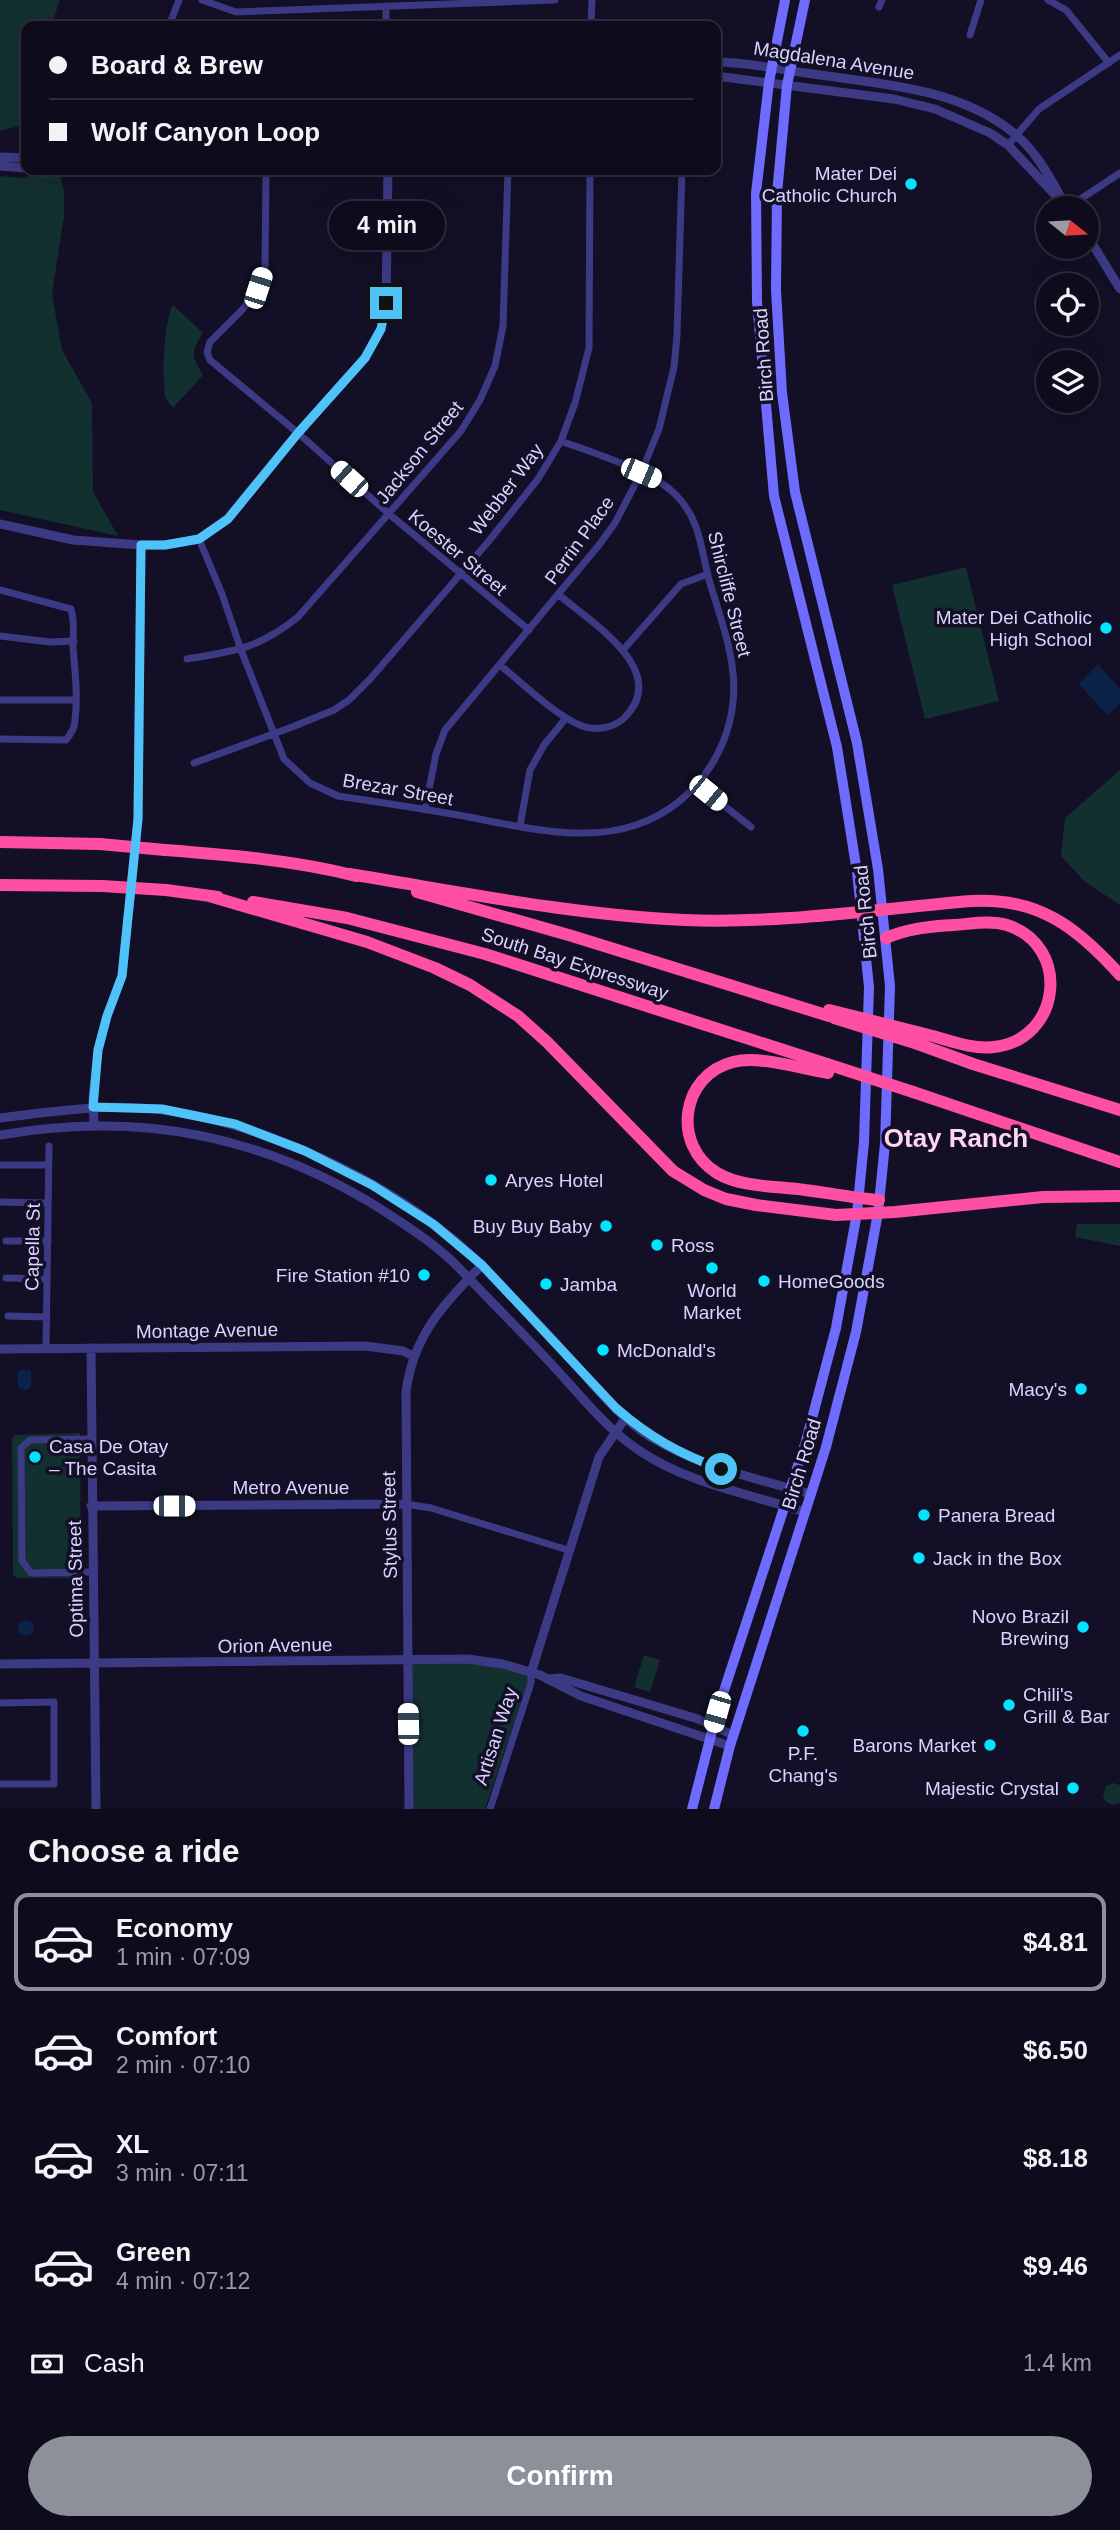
<!DOCTYPE html>
<html lang="en">
<head>
<meta charset="utf-8">
<style>
  body { margin:0; font-family:Helvetica,sans-serif; background:#1c1929; color:#f1f3f6; height:100vh; display:flex; flex-direction:column; font-size:26px; white-space:nowrap }
  * { box-sizing:border-box; margin:0 }
  p { font-size:23px; color:#9b9ba3 }
  .icon { flex:none; width:38px; height:38px; fill:none; stroke:currentColor; stroke-width:2; stroke-linecap:round; stroke-linejoin:round }
  .map { position:relative; height:1809px; overflow:hidden }
  .details { display:flex; flex-direction:column; background:#0e0b1c; flex:1 }
  .details>* { flex:none }
  .top-card { position:absolute; left:21px; top:21px; width:700px; height:154px; border-radius:14px; box-shadow:0 7px 28px #0002,0 0 0 2px #2e2b3b; display:grid; align-content:center; height:154px; padding:0 28px; background:#0e0b1c }
  .needle { width:46px; rotate:108deg }
  .controls { position:absolute; left:1036px; top:196px; display:grid; gap:14px }
  .controls a { display:grid; place-items:center; width:63px; height:63px; border-radius:50%; background:#0e0b1c; box-shadow:0 7px 28px #0002,0 0 0 2px #2e2b3b; font-size:35px }
  .end { position:absolute; width:32px; height:32px; margin:-16px; border:9px solid #4fc3f7; background:#111; box-shadow:0 0 0 4px #111 }
  .from { border-radius:50% }
  .bubble { position:absolute; height:49px; border-radius:24px; background:#0e0b1c; box-shadow:0 7px 28px #0002,0 0 0 2px #2e2b3b; font-size:23px; font-weight:800; line-height:49px; text-align:center }
  .car { position:absolute; width:21px; height:42px; margin:-21px -10px; border-radius:9px; box-shadow:0 0 5px 2px #0007; background:linear-gradient(#fff 24%,#345 0 40%,#fff 0 76%,#345 0 86%,#fff 0) }
  .top-card b { display:flex; align-items:center; gap:24px; height:66px; font-size:26px }
  .top-card b+b { border-top:2px solid #2e2b3b }
  .top-card i { width:18px; height:18px; background:#f1f3f6 }
  ul { padding:0; list-style:none }
  li { display:flex; align-items:center; gap:21px; height:98px; margin:0 14px 10px; padding:0 14px; border:4px solid transparent; border-radius:14px }
  li div { flex:1 }
  li b { display:block; font-size:26px }
  li em { font-style:normal; font-weight:800 }
  li.on { border-color:#8c9099 }
  li>.icon { width:63px; height:63px; stroke-width:1.5 }
  h2 { padding:0 28px; font-size:32px; line-height:84px }
  .pay { display:flex; align-items:center; gap:18px; height:77px; padding:0 28px; font-size:26px }
  .pay p { margin-inline-start:auto }
  .button { display:flex; gap:14px; margin-top:auto; padding:14px 28px }
  .button a { flex:1; height:80px; border-radius:42px; background:#8c9099; color:#fff; font-size:28px; font-weight:800; line-height:80px; text-align:center }
  .map>svg:first-child { display:block }
</style>
</head>
<body>
<div class="map">
<svg width="1120" height="1809" viewBox="0 0 1120 1809">
  <rect width="100%" height="100%" fill="#130f26"/>
  <path fill="#12302f" d="M0 0H60L51 26H26V99L19 126 0 131Z
    M52 170H59L64 191V216L52 294 62 350 92 403 93 492 118 536 0 510V176L21 178Z
    M173 305 203 333C191 351 191 356 203 375L173 408C172 406 167 401 166 399 161 383 164 319 173 305Z
    M966 567 999 701 925 719 892 585Z
    M1120 770V905L1085 882 1061 856 1065 818Z
    M1077 1224H1120V1246L1075 1237Z
    M80 1433 81 1578H16L13 1574 12 1438 15 1435Z
    M644 1655 660 1660 650 1692 634 1687Z
    M468 1659 531 1673 485 1809H409L408 1660Z
    M1113 1783 1120 1785V1803C1113 1807 1106 1804 1103 1796L1106 1786Z"/>
  <path fill="#0c2248" d="M1098 664 1120 689V704L1107 715 1079 684Z
    M22 1369 31 1371V1387L26 1390 18 1388 17 1373Z
    M18 1628a8 8 0 1 1 16 0a8 8 0 1 1-16 0Z"/>
  <g fill="none" stroke-linecap="round" stroke-linejoin="round">
    <path stroke="#3d3a85" stroke-width="7" d="M202 0 236 12 555 0
      M1048 0 1066 10 1109 63
      M879 7 882 0
      M169 26 179 0
      M386 26V6
      M591 26 592 0
      M970 35 981 0
      M1008 145 1039 109 1120 55
      M266 170 265 268 258 288 243 309 210 342 207 352 210 360 298 433 389 514 529 630
      M1067 208 1120 173
      M199 539 222 594 241 650 284 759 310 783 338 796C378 802 418 808 458 815 513 825 582 844 636 825 699 804 740 739 733 673 730 642 718 610 709 580 701 549 700 518 675 494 652 471 593 453 561 441
      M0 590 71 609C75 622 73 634 73 647 75 671 78 696 75 720 75 728 71 734 66 740L0 739
      M0 636 50 642 74 641
      M623 650 681 584 708 574
      M187 659C235 651 258 649 298 617L461 431 480 400 495 366 503 326 508 170
      M500 665C522 683 556 716 582 726 595 731 613 728 623 719 673 672 592 623 559 595
      M0 700H75
      M194 763 292 727 334 710 349 700 371 678 488 542 538 479 561 441 575 403 589 348 590 170
      M697 784 751 827
      M425 810 436 754 445 730 599 545 615 523 641 473 659 429 674 367 677 335 682 170
      M520 826 530 770 544 745 566 718
      M0 1165H48
      M0 1202 48 1203
      M6 1241H48
      M6 1278 47 1279
      M8 1316 47 1317
      M46 1349 49 1146
      M91 1439 30 1440 21 1448 22 1561 31 1573 93 1572
      M406 1504 431 1508 568 1550
      M0 1703 54 1702V1784H0
      M490 1809 531 1683V1673"/>
    <path stroke="#3d3a85" stroke-width="9" d="M716 62C746 62 776 69 806 73 877 84 957 86 1015 134 1039 154 1052 182 1067 208
      M716 76 894 99 935 109 990 133 1008 145 1056 196
      M0 157 26 158
      M0 166 26 168
      M1087 235 1120 289
      M0 524 73 540 141 545H165L199 539 227 519 298 433 365 358 381 329 386 303 388 170
      M0 1118C54 1111 108 1103 163 1110 268 1123 412 1191 485 1269 512 1297 539 1324 565 1353 592 1382 617 1417 652 1438 701 1467 757 1479 811 1494
      M94 1125 93 1097 98 1050 107 1016 122 976 138 819 141 545
      M0 1135C141 1111 263 1135 384 1211 410 1228 438 1246 460 1269 491 1302 524 1334 555 1368 581 1396 605 1427 637 1449 685 1483 750 1494 805 1512
      M91 1348 96 1809
      M0 1349 366 1346 403 1351 413 1356
      M91 1506 406 1504
      M0 1664 468 1659 503 1664 540 1675 581 1696 730 1746
      M531 1673 599 1457 626 1417
      M547 1679 561 1678 698 1719 733 1735
      M409 1809 406 1392C413 1336 444 1303 482 1265"/>
    <path stroke="#6f6bff" stroke-width="10" d="M692 1809 717 1712 806 1441 836 1328 857 1213 864 1142 869 987 857 872 837 747 774 496 757 301 756 193 769 82 785 0
      M714 1809 730 1746 826 1447 856 1332 878 1213 885 1144 890 986 878 869 857 743 795 492 782 393 776 290 777 194 787 85 805 0"/>
    <path stroke="#ff4fa3" stroke-width="12" d="M0 842 100 844
      M165 850C228 855 294 860 356 876
      M349 874C461 892 572 915 685 920 781 924 876 909 971 901 1038 897 1077 927 1120 975
      M0 885 102 886
      M166 890 218 897
      M417 892 572 936 829 1016
      M209 896 367 942 435 968 470 985 518 1016 547 1042 673 1171 704 1190 726 1199 756 1205 836 1215 895 1212 1043 1197 1120 1196
      M253 902 347 918 485 954 827 1064
      M886 938C909 928 928 927 953 925 971 924 989 920 1007 925 1072 946 1061 1040 994 1047 970 1050 944 1038 921 1033
      M918 1044 973 1064 1120 1110
      M828 1073C801 1069 760 1055 733 1062 681 1075 671 1145 717 1173 742 1188 778 1186 805 1190 830 1193 854 1198 879 1200
      M913 1092 1120 1162"/>
    <path stroke="#ff4fa3" stroke-width="12" d="M100 844 165 850
      M102 886 166 890
      M829 1010 921 1033
      M834 1018 918 1044
      M827 1064 913 1092"/>
  </g>
  <g fill="none" stroke-linecap="round" stroke-linejoin="round">
    <path stroke="#4fc3f7" stroke-width="9" d="M386 303 381 329 365 358 298 433 228 519 199 539 165 545H141L138 819 122 976 107 1016 98 1050 93 1107 162 1109 235 1124 305 1151 372 1185 433 1224 482 1265 616 1408C649 1437 680 1454 721 1469"/>
  </g>
  <g fill="#00e5ff" stroke="#130f26" stroke-width="2.5">
    <circle cx="911" cy="184" r="7"/>
    <circle cx="1106" cy="628" r="7"/>
    <circle cx="491" cy="1180" r="7"/>
    <circle cx="606" cy="1226" r="7"/>
    <circle cx="657" cy="1245" r="7"/>
    <circle cx="712" cy="1268" r="7"/>
    <circle cx="424" cy="1275" r="7"/>
    <circle cx="764" cy="1281" r="7"/>
    <circle cx="546" cy="1284" r="7"/>
    <circle cx="603" cy="1350" r="7"/>
    <circle cx="1081" cy="1389" r="7"/>
    <circle cx="35" cy="1457" r="7"/>
    <circle cx="924" cy="1515" r="7"/>
    <circle cx="919" cy="1558" r="7"/>
    <circle cx="1083" cy="1627" r="7"/>
    <circle cx="1009" cy="1705" r="7"/>
    <circle cx="803" cy="1731" r="7"/>
    <circle cx="990" cy="1745" r="7"/>
    <circle cx="1073" cy="1788" r="7"/>
  </g>
  <g text-anchor="middle" stroke-width="7" stroke-linejoin="round" paint-order="stroke">
    <g font-size="19" fill="#d9d4ff" stroke="#130f26">
      <text transform="translate(834 60) rotate(9)" y="7">Magdalena Avenue</text>
      <text transform="translate(763 355) rotate(-94)" y="7">Birch Road</text>
      <text transform="translate(419 452) rotate(-51)" y="7">Jackson Street</text>
      <text transform="translate(506 489) rotate(-53)" y="7">Webber Way</text>
      <text transform="translate(579 540) rotate(-54)" y="7">Perrin Place</text>
      <text transform="translate(458 552) rotate(40)" y="7">Koester Street</text>
      <text transform="translate(730 594) rotate(76)" y="7">Shircliffe Street</text>
      <text transform="translate(398 789) rotate(10)" y="7">Brezar Street</text>
      <text transform="translate(865 912) rotate(-96)" y="7">Birch Road</text>
      <text transform="translate(575 963) rotate(18)" y="7">South Bay Expressway</text>
      <text transform="translate(32 1247) rotate(-89)" y="7">Capella St</text>
      <text transform="translate(207 1330) rotate(-1)" y="7">Montage Avenue</text>
      <text transform="translate(801 1464) rotate(-73)" y="7">Birch Road</text>
      <text x="291" y="1494">Metro Avenue</text>
      <text transform="translate(389 1525) rotate(-91)" y="7">Stylus Street</text>
      <text transform="translate(75 1579) rotate(-91)" y="7">Optima Street</text>
      <text transform="translate(275 1645) rotate(-1)" y="7">Orion Avenue</text>
      <text transform="translate(495 1736) rotate(-72)" y="7">Artisan Way</text>
    </g>
    <g font-size="19" fill="#d9d4ff" stroke="#130f26" text-anchor="start">
      <text x="897" y="180" text-anchor="end">Mater Dei<tspan x="897" dy="22">Catholic Church</tspan></text>
      <text x="1092" y="624" text-anchor="end">Mater Dei Catholic<tspan x="1092" dy="22">High School</tspan></text>
      <text x="505" y="1187">Aryes Hotel</text>
      <text x="592" y="1233" text-anchor="end">Buy Buy Baby</text>
      <text x="671" y="1252">Ross</text>
      <text x="410" y="1282" text-anchor="end">Fire Station #10</text>
      <text x="778" y="1288">HomeGoods</text>
      <text x="560" y="1291">Jamba</text>
      <text x="712" y="1297" text-anchor="middle">World<tspan x="712" dy="22">Market</tspan></text>
      <text x="617" y="1357">McDonald's</text>
      <text x="1067" y="1396" text-anchor="end">Macy's</text>
      <text x="49" y="1453">Casa De Otay<tspan x="49" dy="22">– The Casita</tspan></text>
      <text x="938" y="1522">Panera Bread</text>
      <text x="933" y="1565">Jack in the Box</text>
      <text x="1069" y="1623" text-anchor="end">Novo Brazil<tspan x="1069" dy="22">Brewing</tspan></text>
      <text x="1023" y="1701">Chili's<tspan x="1023" dy="22">Grill &amp; Bar</tspan></text>
      <text x="976" y="1752" text-anchor="end">Barons Market</text>
      <text x="803" y="1760" text-anchor="middle">P.F.<tspan x="803" dy="22">Chang's</tspan></text>
      <text x="1059" y="1795" text-anchor="end">Majestic Crystal</text>
    </g>
    <g font-size="26" font-weight="bold" fill="#ffd6f0" stroke="#130f26">
      <text x="956" y="1147">Otay Ranch</text>
    </g>
  </g>
</svg>
<div class="controls">
<a><svg class="needle" viewBox="-14 -14 28 28"><path d="M0-13l5 13h-10z" fill="#e53935"/><path d="M0 13l5-13h-10z" fill="#9b9ba3"/></svg></a>
<a><svg class="icon" aria-label="locate" viewBox="0 0 24 24"><circle cx="12" cy="12" r="6"/><path d="M12 2v4M12 18v4M2 12h4M18 12h4"/></svg></a>
<a><svg class="icon" aria-label="layers" viewBox="0 0 24 24"><path d="M12 4l9 5-9 5-9-5zM3 14l9 5 9-5"/></svg></a>
</div>
<i class="end from" style="left:721px;top:1469px"></i>
<i class="end" style="left:386px;top:303px"></i>
<div class="bubble" style="left:329px;top:201px;width:116px">4 min</div>
<i class="car" style="left:258px;top:288px;rotate:18deg"></i>
<i class="car" style="left:641px;top:473px;rotate:113deg"></i>
<i class="car" style="left:349px;top:479px;rotate:312deg"></i>
<i class="car" style="left:708px;top:793px;rotate:129deg"></i>
<i class="car" style="left:174px;top:1506px;rotate:90deg"></i>
<i class="car" style="left:717px;top:1712px;rotate:196deg"></i>
<i class="car" style="left:408px;top:1724px;rotate:359deg"></i>
<div class="top-card">
<b><i class="from"></i>Board &amp; Brew</b>
<b><i></i>Wolf Canyon Loop</b>
</div>
</div>
<section class="details">
<h2>Choose a ride</h2>
<ul>
<li class="on"><svg class="icon" aria-label="car" viewBox="0 0 24 24"><path d="M5 17H2v-5l4-1 3-4h7l3 4 3 1v5h-3M9 17h6M6 11h13"/><circle cx="7" cy="17" r="2"/><circle cx="17" cy="17" r="2"/></svg><div><b>Economy</b><p>1 min · 07:09</p></div><em>$4.81</em></li>
<li><svg class="icon" aria-label="car" viewBox="0 0 24 24"><path d="M5 17H2v-5l4-1 3-4h7l3 4 3 1v5h-3M9 17h6M6 11h13"/><circle cx="7" cy="17" r="2"/><circle cx="17" cy="17" r="2"/></svg><div><b>Comfort</b><p>2 min · 07:10</p></div><em>$6.50</em></li>
<li><svg class="icon" aria-label="car" viewBox="0 0 24 24"><path d="M5 17H2v-5l4-1 3-4h7l3 4 3 1v5h-3M9 17h6M6 11h13"/><circle cx="7" cy="17" r="2"/><circle cx="17" cy="17" r="2"/></svg><div><b>XL</b><p>3 min · 07:11</p></div><em>$8.18</em></li>
<li><svg class="icon" aria-label="car" viewBox="0 0 24 24"><path d="M5 17H2v-5l4-1 3-4h7l3 4 3 1v5h-3M9 17h6M6 11h13"/><circle cx="7" cy="17" r="2"/><circle cx="17" cy="17" r="2"/></svg><div><b>Green</b><p>4 min · 07:12</p></div><em>$9.46</em></li>
</ul>
<div class="pay"><svg class="icon" aria-label="cash" viewBox="0 0 24 24"><path d="M3 7h18v10H3z"/><circle cx="12" cy="12" r="2"/></svg>Cash<p>1.4 km</p></div>
<div class="button"><a>Confirm</a></div>
</section>
</body>
</html>
